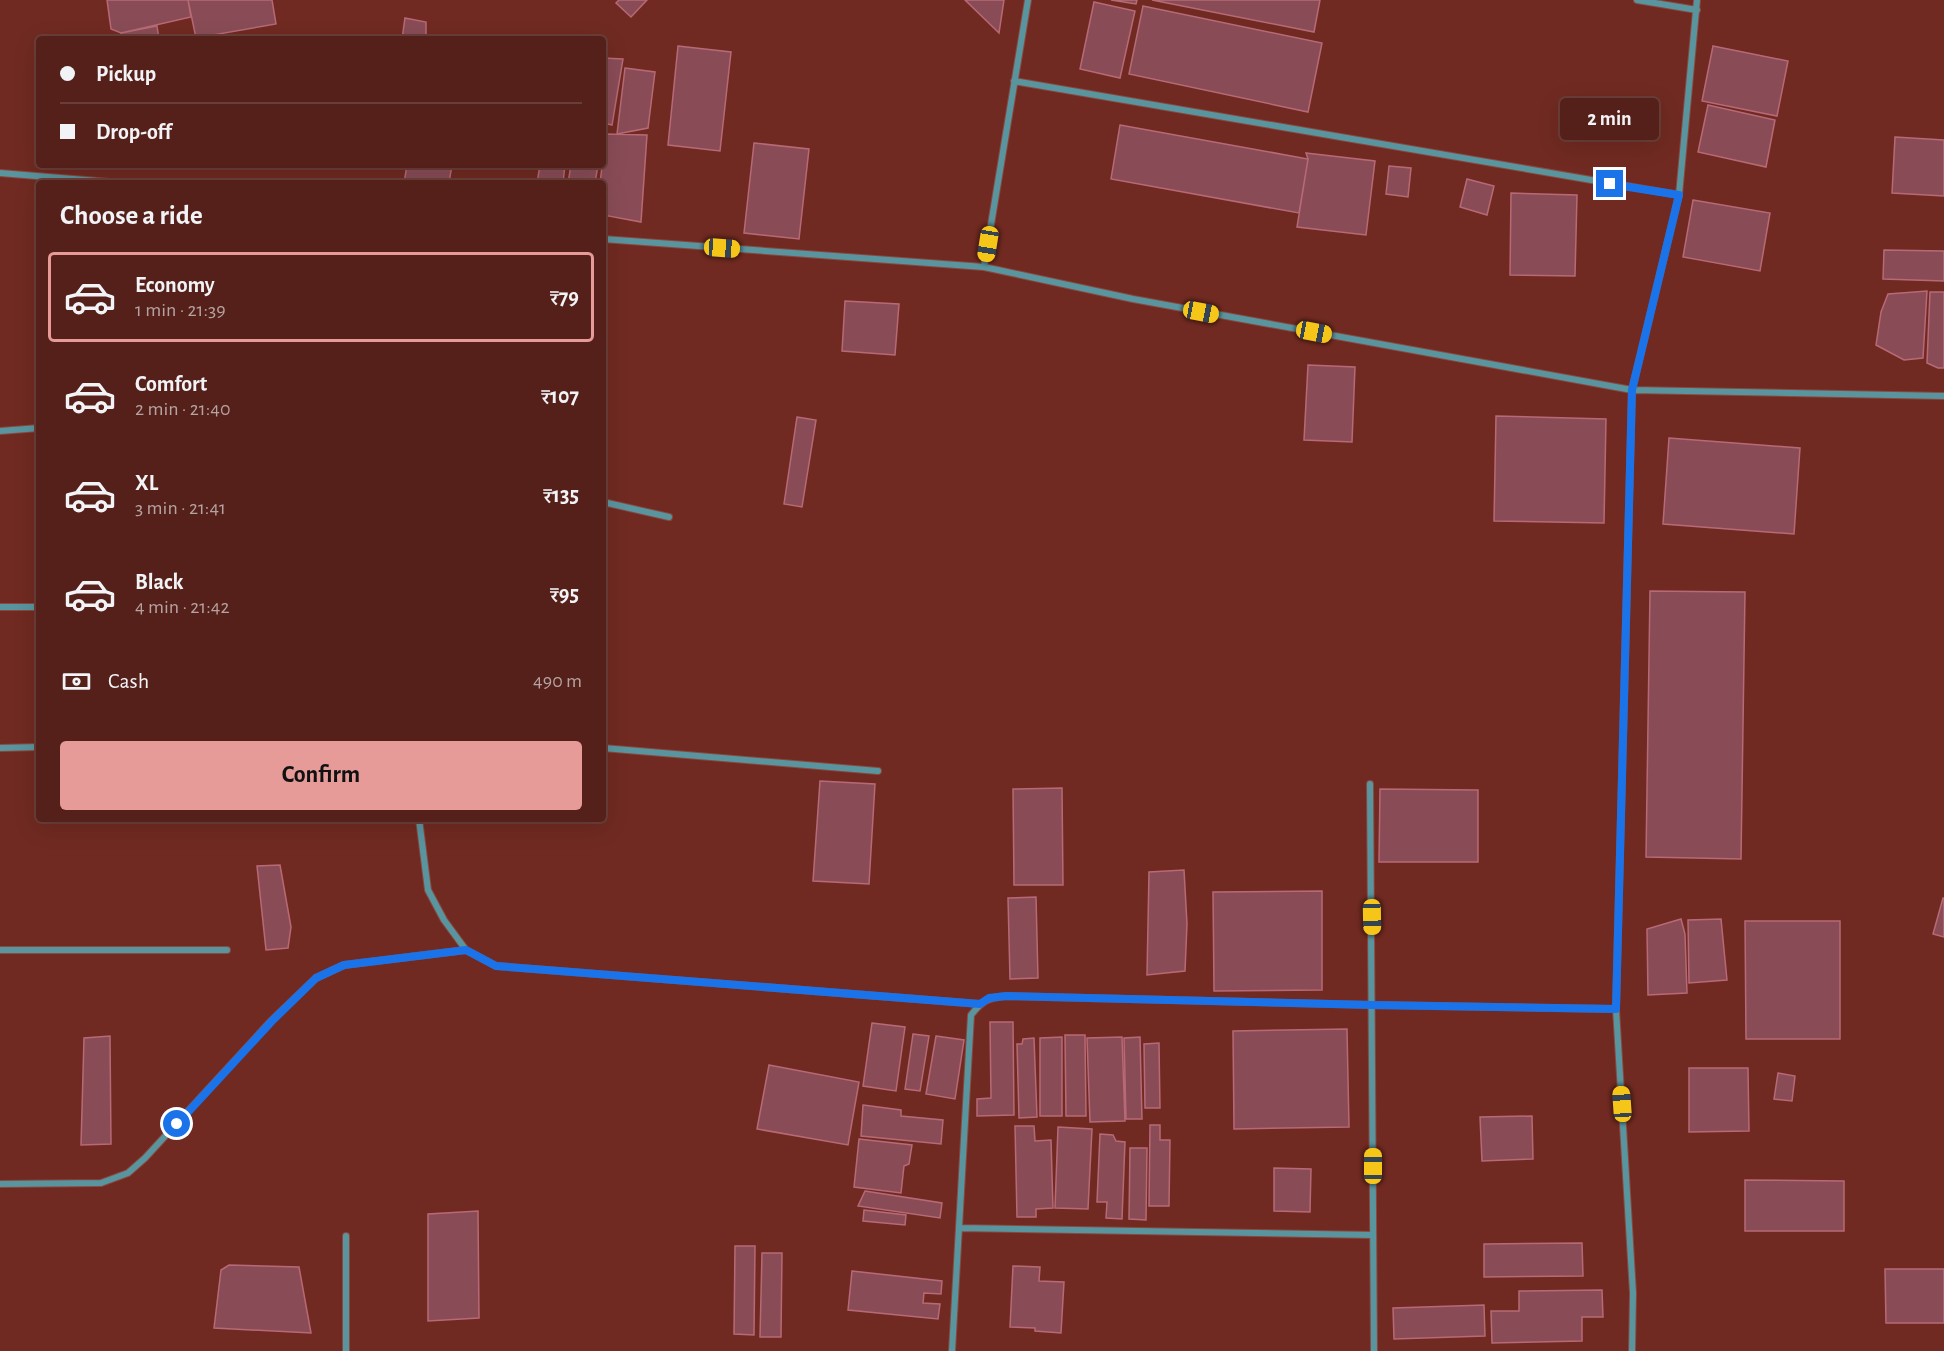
<!DOCTYPE html>
<html lang="en">
<head>
<meta charset="utf-8">
<style>
  body { margin:0; font-family:"Alegreya Sans",sans-serif; background:#5d2d26; color:#f1f3f6; height:100vh; display:flex; flex-direction:column; font-size:22px; white-space:nowrap }
  * { box-sizing:border-box; margin:0 }
  p { font-size:20px; color:#b5a3a2 }
  .icon { flex:none; width:33px; height:33px; fill:none; stroke:currentColor; stroke-width:2; stroke-linecap:round; stroke-linejoin:round }
  .map { position:relative; flex:1; overflow:hidden }
  .details { position:absolute; left:36px; top:180px; width:570px; height:642px; display:flex; flex-direction:column; background:#542019; border-radius:6px; box-shadow:0 6px 24px #0002,0 0 0 2px #6a3e38 }
  .details>* { flex:none }
  .hud { position:absolute; left:36px; top:36px; width:570px; height:132px; border-radius:6px; box-shadow:0 6px 24px #0002,0 0 0 2px #6a3e38; display:grid; align-content:center; height:132px; padding:0 24px; background:#542019 }
  .end { position:absolute; width:27px; height:27px; margin:-14px; border:8px solid #1a73e8; background:#fff; box-shadow:0 0 0 3px #fff }
  .from { border-radius:50% }
  .bubble { position:absolute; height:42px; border-radius:6px; background:#542019; box-shadow:0 6px 24px #0002,0 0 0 2px #6a3e38; font-size:20px; font-weight:700; line-height:42px; text-align:center }
  .car { position:absolute; width:18px; height:36px; margin:-18px -9px; border-radius:8px; box-shadow:0 0 4px 2px #0007; background:linear-gradient(#f5c518 24%,#345 0 40%,#f5c518 0 76%,#345 0 86%,#f5c518 0) }
  .hud b { display:flex; align-items:center; gap:21px; height:57px; font-size:22px }
  .hud b+b { border-top:2px solid #6a3e38 }
  .hud i { width:15px; height:15px; background:#f1f3f6 }
  ul { padding:0; list-style:none }
  li { display:flex; align-items:center; gap:18px; height:90px; margin:0 12px 9px; padding:0 12px; border:3px solid transparent; border-radius:6px }
  li div { flex:1 }
  li b { display:block; font-size:22px }
  li em { font-style:normal; font-weight:700 }
  li.active { border-color:#e69b98 }
  li>.icon { width:54px; height:54px; stroke-width:1.5 }
  h2 { padding:0 24px; font-size:27px; line-height:72px }
  .pay { display:flex; align-items:center; gap:15px; height:66px; padding:0 24px; font-size:22px }
  .pay p { margin-inline-start:auto }
  .action { display:flex; gap:12px; margin-top:auto; padding:12px 24px }
  .action a { flex:1; height:69px; border-radius:6px; background:#e69b98; color:#111; font-size:24px; font-weight:700; line-height:69px; text-align:center }
  .map>svg:first-child { display:block }
</style>
</head>
<body>
<div class="map">
<svg width="1944" height="1351" viewBox="0 0 1944 1351">
  <rect width="100%" height="100%" fill="#702a21"/>
  <path fill="#894c57" stroke="#b86976" stroke-width="1.5" d="M107 0H188L191 17 121 33 111 29Z
    M188 0H272L276 24 196 38Z
    M619 0H647L631 17 616 3Z
    M965 0H1004L999 33Z
    M1111 0H1137L1136 4Z
    M1152 0H1320L1314 32Z
    M1094 2 1135 11 1120 78 1080 69Z
    M1143 6 1322 43 1308 112 1129 74Z
    M405 18 426 22V39H402Z
    M157 26 159 39H122L121 33Z
    M678 46 731 52 720 151 668 145Z
    M1713 46 1788 61 1777 116 1702 101Z
    M603 58 623 59 612 125 603 123Z
    M625 68 655 72 648 128 617 134Z
    M1708 105 1775 120 1766 167 1698 152Z
    M1120 125 1308 159 1299 213 1111 179Z
    M606 134 647 135 641 222 603 215V183H600Z
    M1895 137 1944 140V196L1892 193Z
    M754 143 809 149 799 239 744 233Z
    M1306 153 1375 161 1366 235 1297 227 1308 159Z
    M407 165H452L449 183H404Z
    M540 165H565L563 183H537Z
    M571 165H598L595 183H568Z
    M1389 166 1411 168 1408 197 1386 194Z
    M1467 179 1494 186 1487 215 1460 207Z
    M1511 193 1577 195 1575 276 1510 275Z
    M1693 200 1770 213 1760 271 1683 257Z
    M1884 250 1944 251V281L1883 279Z
    M1927 291 1923 358 1904 360 1876 345 1881 312 1888 294Z
    M1930 292H1944V368H1938L1927 363Z
    M845 301 899 304 895 355 842 351Z
    M1308 365 1355 367 1352 442 1304 440Z
    M1496 416 1606 419 1604 523 1494 521Z
    M797 417 816 420 802 507 784 504Z
    M1669 438 1800 448 1794 534 1663 524Z
    M1650 591 1745 592 1741 859 1646 857Z
    M820 781 875 784 869 884 813 881Z
    M1062 788 1063 885H1014L1013 789Z
    M1380 789 1478 790V862H1379Z
    M280 865 291 927 288 948 266 950 257 866Z
    M1184 870 1187 924 1185 971 1147 975 1149 872Z
    M1322 891V990L1214 991 1213 892Z
    M1036 897 1038 978 1010 979 1008 898Z
    M1943 898H1944V937L1933 934Z
    M1681 919 1685 934 1687 993 1648 995 1647 929Z
    M1721 919 1727 980 1689 983 1688 920Z
    M1745 921H1840V1039H1746Z
    M990 1022H1013L1014 1115 977 1116V1099L991 1098Z
    M872 1023 905 1027 896 1091 863 1086Z
    M1347 1029 1349 1127 1234 1129 1233 1031Z
    M913 1034 929 1036 920 1091 905 1089Z
    M1065 1035H1085L1086 1116H1066Z
    M110 1036 111 1144 81 1145 84 1038Z
    M936 1036 964 1040 955 1099 926 1094Z
    M1062 1037V1116H1040V1038Z
    M1122 1037 1125 1121 1090 1122 1087 1038Z
    M1140 1037 1142 1119H1126L1124 1038Z
    M1034 1038 1037 1117 1019 1118 1017 1044H1022L1023 1039Z
    M1159 1043 1160 1108H1145L1144 1044Z
    M769 1065 859 1082 848 1145 757 1129Z
    M1689 1068H1748L1749 1131 1689 1132Z
    M1778 1073 1795 1076 1792 1101 1774 1099Z
    M863 1105 901 1110V1116L943 1120 941 1144 861 1136Z
    M1532 1116 1533 1159 1482 1161 1480 1117Z
    M1150 1125H1160V1140H1170L1169 1206H1149Z
    M1015 1126H1034L1035 1141 1051 1140 1053 1208 1036 1209V1217H1017Z
    M1058 1127 1092 1129 1088 1209 1055 1208Z
    M1100 1134 1113 1135 1116 1141 1125 1142 1122 1219 1106 1218 1107 1202H1097Z
    M859 1139 912 1145 909 1164 904 1166 901 1193 854 1187Z
    M1130 1148H1147L1146 1220 1129 1219Z
    M1274 1168 1311 1169 1310 1212 1274 1211Z
    M1745 1180 1844 1181V1231H1745Z
    M865 1191 942 1203 940 1218 858 1206Z
    M864 1210 906 1215 905 1225 863 1221Z
    M478 1211 479 1318 428 1321V1214Z
    M1582 1243 1583 1276 1484 1277V1244Z
    M735 1246H755L754 1335 734 1334Z
    M762 1253H782L781 1337H760Z
    M229 1265 299 1267 311 1333 214 1328 221 1270Z
    M1013 1266 1040 1267 1039 1281 1064 1282 1061 1333 1035 1331V1328L1010 1327Z
    M1885 1269H1944V1323H1886Z
    M852 1271 942 1281 941 1294 924 1293 923 1303 940 1304 938 1319 848 1310Z
    M1602 1290 1603 1317H1582V1341L1492 1343 1491 1311H1519V1291Z
    M1484 1305 1485 1336 1394 1339 1393 1308Z"/>
  <g fill="none" stroke-linecap="round" stroke-linejoin="round">
    <defs>
      <path id="street" d="M1637 0 1697 10
        M1014 81 1679 195
        M0 173 122 183
        M603 239 984 267 1133 299 1632 390 1944 396
        M984 267 1028 0
        M0 431 39 428
        M603 502 669 517
        M0 607H39
        M0 748 39 747
        M603 748 878 771
        M1370 784 1374 1351
        M419 819 428 890 444 920 466 950 496 966 980 1004
        M0 950H227
        M0 1184 101 1183 128 1173 145 1158 271 1021 316 978 344 965 466 950
        M960 1228 1373 1235
        M346 1351V1236
        M952 1351 971 1015C983 1000 987 998 1006 996L1373 1005 1616 1009
        M1632 1351 1633 1293 1616 1009 1632 390 1679 195 1697 0"/>
    </defs>
    <use href="#street" stroke="#8a483f" stroke-width="8"/>
    <use href="#street" stroke="#59959f" stroke-width="6"/>
  </g>
  <g fill="none" stroke-linecap="round" stroke-linejoin="round">
    <path stroke="#1a73e8" stroke-width="8" d="M177 1124 272 1021 316 978 344 965 466 950 496 966 980 1004 989 998 1006 996 1373 1005 1616 1009 1632 390 1679 195 1610 184"/>
  </g>
</svg>
<i class="end from" style="left:177px;top:1124px"></i>
<i class="end" style="left:1610px;top:184px"></i>
<div class="bubble" style="left:1560px;top:98px;width:99px">2 min</div>
<i class="car" style="left:988px;top:244px;rotate:189deg"></i>
<i class="car" style="left:722px;top:248px;rotate:94deg"></i>
<i class="car" style="left:1201px;top:312px;rotate:101deg"></i>
<i class="car" style="left:1314px;top:332px;rotate:101deg"></i>
<i class="car" style="left:1372px;top:917px;rotate:179deg"></i>
<i class="car" style="left:1622px;top:1104px;rotate:356deg"></i>
<i class="car" style="left:1373px;top:1166px;rotate:0deg"></i>
<div class="hud">
<b><i class="from"></i>Pickup</b>
<b><i></i>Drop-off</b>
</div>
<section class="details">
<h2>Choose a ride</h2>
<ul>
<li class="active"><svg class="icon" aria-label="car" viewBox="0 0 24 24"><path d="M5 17H2v-5l4-1 3-4h7l3 4 3 1v5h-3M9 17h6M6 11h13"/><circle cx="7" cy="17" r="2"/><circle cx="17" cy="17" r="2"/></svg><div><b>Economy</b><p>1 min · 21:39</p></div><em>₹79</em></li>
<li><svg class="icon" aria-label="car" viewBox="0 0 24 24"><path d="M5 17H2v-5l4-1 3-4h7l3 4 3 1v5h-3M9 17h6M6 11h13"/><circle cx="7" cy="17" r="2"/><circle cx="17" cy="17" r="2"/></svg><div><b>Comfort</b><p>2 min · 21:40</p></div><em>₹107</em></li>
<li><svg class="icon" aria-label="car" viewBox="0 0 24 24"><path d="M5 17H2v-5l4-1 3-4h7l3 4 3 1v5h-3M9 17h6M6 11h13"/><circle cx="7" cy="17" r="2"/><circle cx="17" cy="17" r="2"/></svg><div><b>XL</b><p>3 min · 21:41</p></div><em>₹135</em></li>
<li><svg class="icon" aria-label="car" viewBox="0 0 24 24"><path d="M5 17H2v-5l4-1 3-4h7l3 4 3 1v5h-3M9 17h6M6 11h13"/><circle cx="7" cy="17" r="2"/><circle cx="17" cy="17" r="2"/></svg><div><b>Black</b><p>4 min · 21:42</p></div><em>₹95</em></li>
</ul>
<div class="pay"><svg class="icon" aria-label="cash" viewBox="0 0 24 24"><path d="M3 7h18v10H3z"/><circle cx="12" cy="12" r="2"/></svg>Cash<p>490 m</p></div>
<div class="action"><a>Confirm</a></div>
</section>
</div>
</body>
</html>
